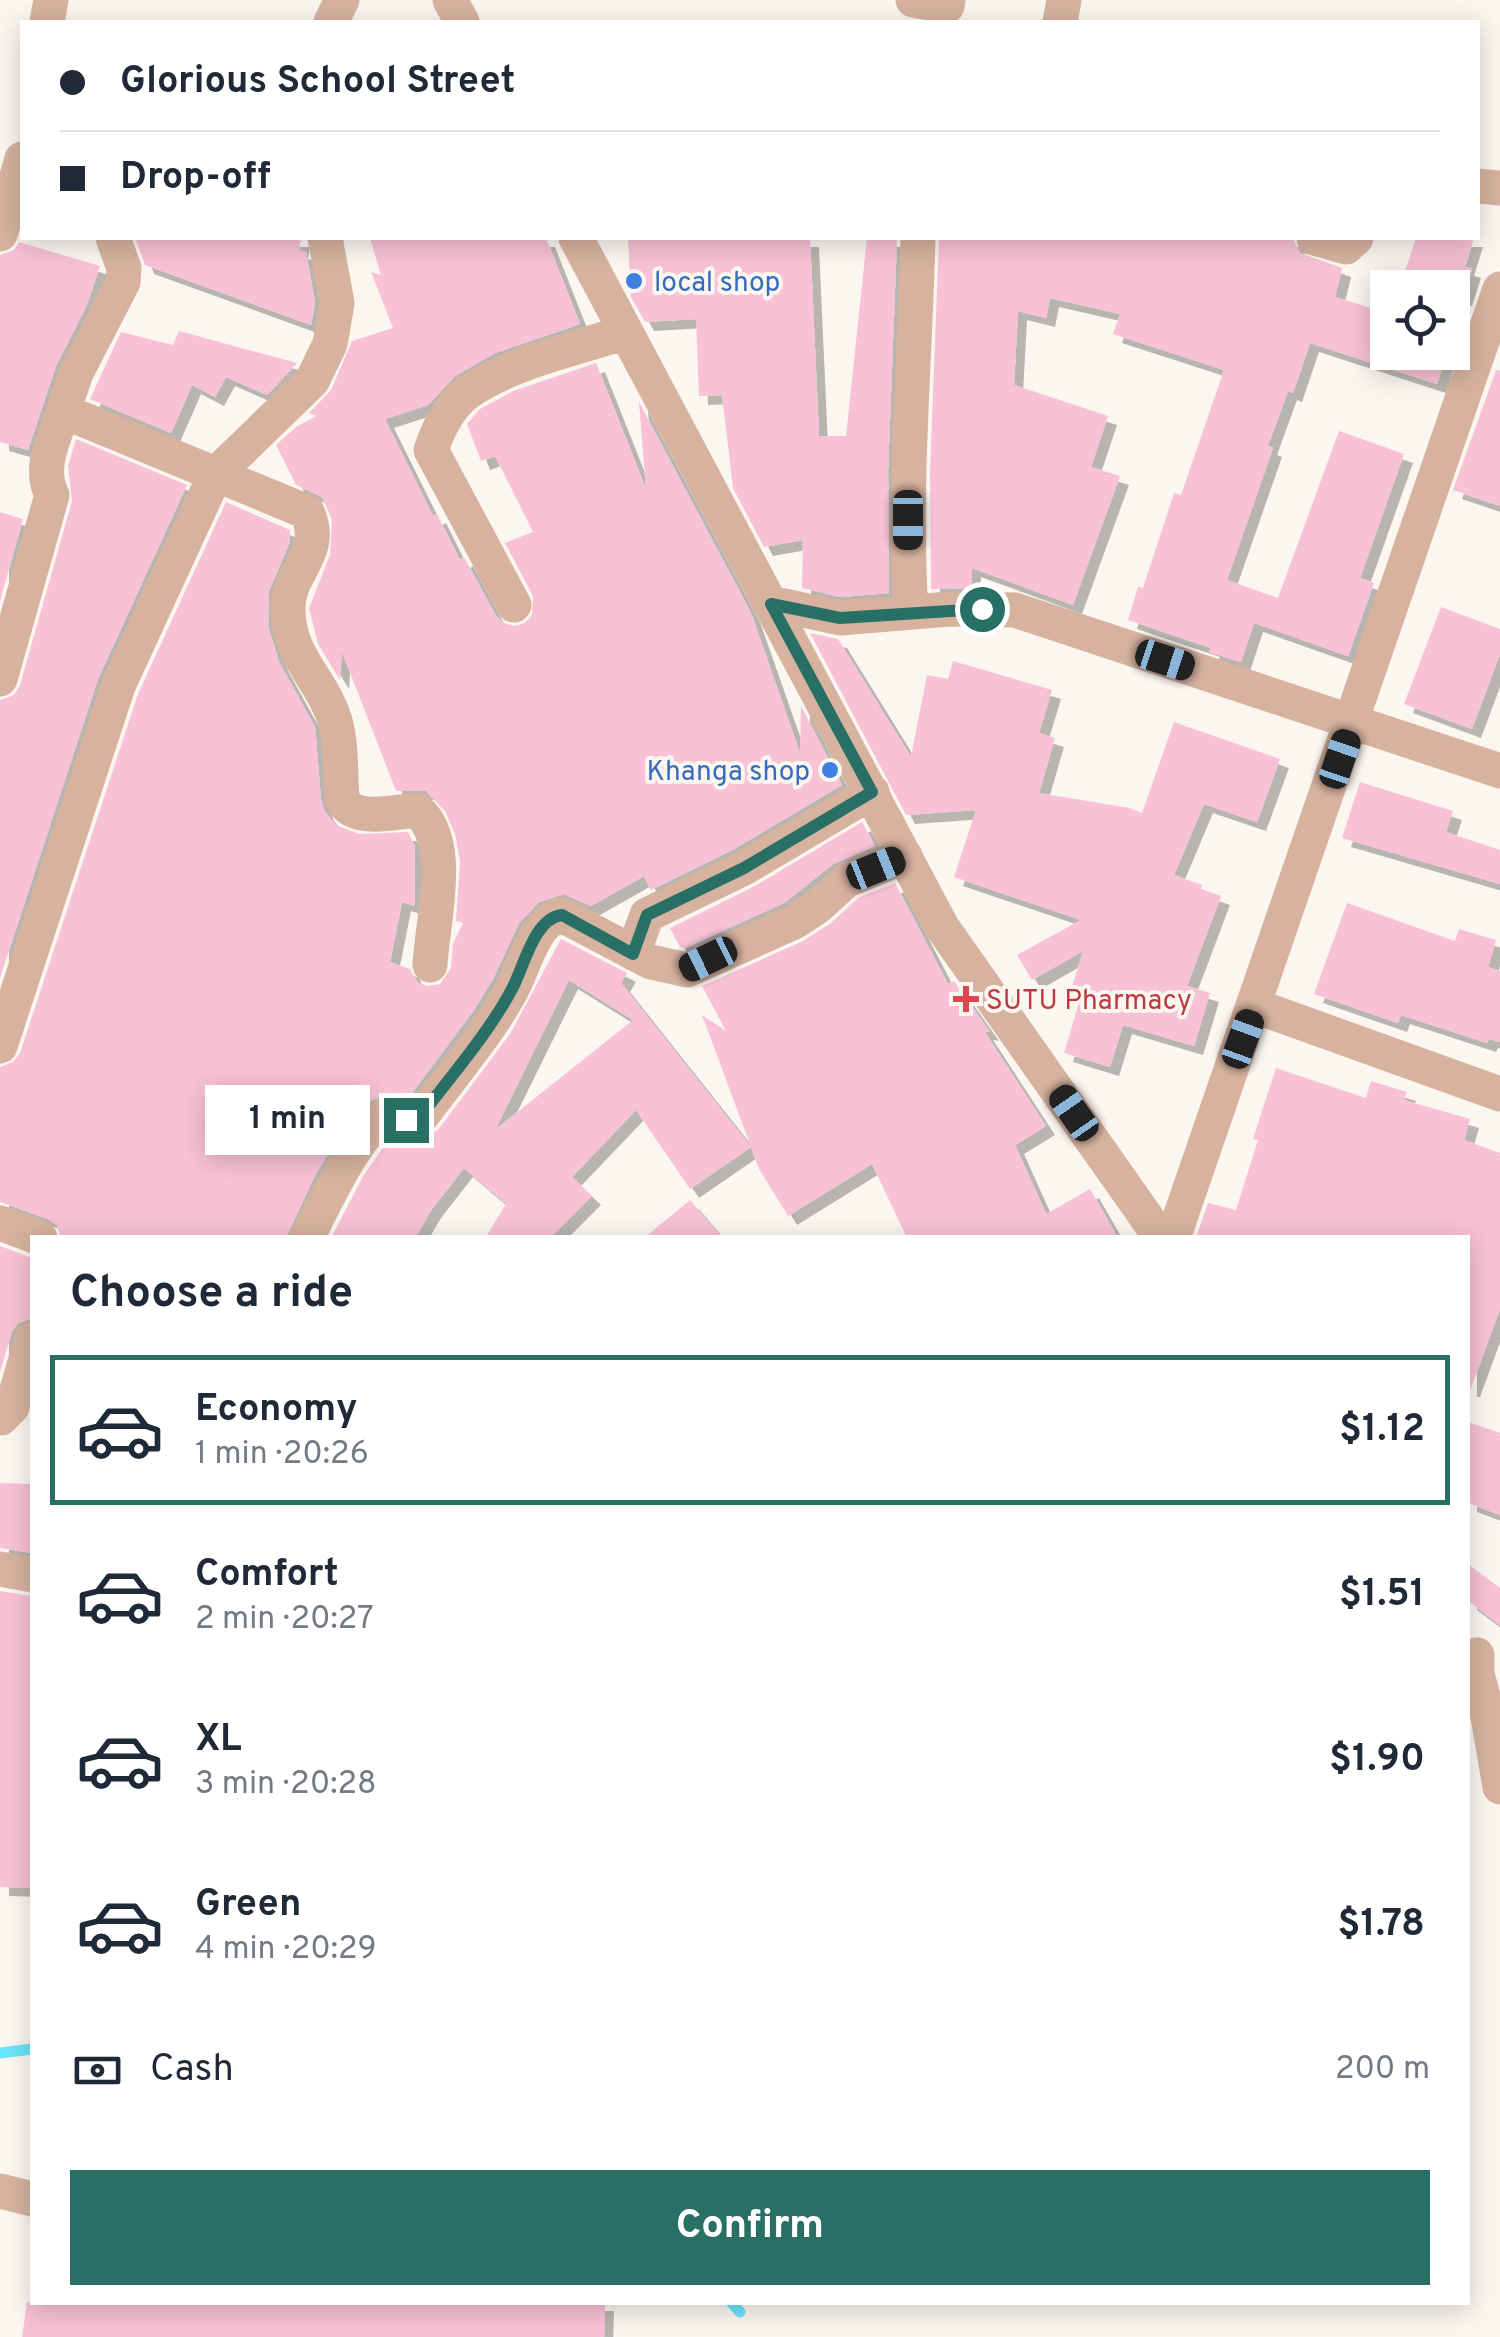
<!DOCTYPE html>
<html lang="en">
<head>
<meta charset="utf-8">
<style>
  body { margin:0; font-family:Overpass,sans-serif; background:#f2f2f3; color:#1f2937; height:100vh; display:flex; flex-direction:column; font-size:38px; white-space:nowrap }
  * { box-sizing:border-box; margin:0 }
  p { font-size:32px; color:#747a83 }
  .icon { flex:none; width:55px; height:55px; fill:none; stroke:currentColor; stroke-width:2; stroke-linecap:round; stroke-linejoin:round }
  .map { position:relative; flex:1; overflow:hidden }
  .sheet { position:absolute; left:30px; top:1235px; width:1440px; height:1070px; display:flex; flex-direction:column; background:#fff; border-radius:0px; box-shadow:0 5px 25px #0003 }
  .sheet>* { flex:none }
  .top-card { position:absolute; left:20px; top:20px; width:1460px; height:220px; border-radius:0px; box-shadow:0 5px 25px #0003; display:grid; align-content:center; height:220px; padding:0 40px; background:#fff }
  .controls { position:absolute; left:1370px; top:270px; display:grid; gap:20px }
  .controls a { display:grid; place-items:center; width:100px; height:100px; border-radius:0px; background:#fff; box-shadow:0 5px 25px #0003; font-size:50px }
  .end { position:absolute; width:45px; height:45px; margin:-22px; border:12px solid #286f65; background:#fff; box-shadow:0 0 0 5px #fff }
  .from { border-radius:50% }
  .bubble { position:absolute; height:70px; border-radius:0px; background:#fff; box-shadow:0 5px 25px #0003; font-size:32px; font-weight:700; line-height:70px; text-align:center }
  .car { position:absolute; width:30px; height:60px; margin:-30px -15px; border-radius:12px; box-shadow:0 0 8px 2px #0007; background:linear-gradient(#222 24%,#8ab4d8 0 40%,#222 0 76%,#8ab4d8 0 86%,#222 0) }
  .top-card b { display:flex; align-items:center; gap:35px; height:95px; font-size:38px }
  .top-card b+b { border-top:2px solid #e0e1e3 }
  .top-card i { width:25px; height:25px; background:#1f2937 }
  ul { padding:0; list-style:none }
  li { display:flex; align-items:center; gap:30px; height:150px; margin:0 20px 15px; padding:0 20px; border:5px solid transparent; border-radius:0px }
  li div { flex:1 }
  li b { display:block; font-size:38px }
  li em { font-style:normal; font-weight:700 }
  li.selected { border-color:#286f65 }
  li>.icon { width:90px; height:90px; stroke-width:1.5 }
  h2 { padding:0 40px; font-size:45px; line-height:120px }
  .pay { display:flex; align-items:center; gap:25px; height:110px; padding:0 40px; font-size:38px }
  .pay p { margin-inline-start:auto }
  .primary-button { display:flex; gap:20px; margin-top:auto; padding:20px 40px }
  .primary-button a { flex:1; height:115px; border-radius:0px; background:#286f65; color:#fff; font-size:40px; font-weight:700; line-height:115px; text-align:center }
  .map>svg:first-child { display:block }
</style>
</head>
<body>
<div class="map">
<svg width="1500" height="2337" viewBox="0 0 1500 2337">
  <defs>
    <filter id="shadow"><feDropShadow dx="9" dy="9" stdDeviation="0" flood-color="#0004"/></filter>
  </defs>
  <rect width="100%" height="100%" fill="#fbf6f0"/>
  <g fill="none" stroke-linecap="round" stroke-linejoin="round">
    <path stroke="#6ae4fd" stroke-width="11" d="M0 2053 32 2049
      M731 2302 740 2312"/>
  </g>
  <path fill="#f8c1d6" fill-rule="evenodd" filter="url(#shadow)" d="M135 238H301L299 250 306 252 315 303 311 325 145 265Z
    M370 238H546L580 324 495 353 455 376 428 405 385 419 433 516 437 514 460 560 464 557 496 616 504 623 514 626 525 623 532 615 533 596 505 543 533 532 495 456 481 461 467 424 480 409 513 391 596 363 646 489 639 402 751 613 800 753 801 706 842 785 734 849 651 890 644 876 591 906 564 894 539 902 519 923 493 979 474 1010 409 1097 392 1092 370 1101 339 1136 314 1177 286 1238H61L57 1225 48 1219 0 1202V1067L13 1062 20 1053 138 694 226 502 290 530 289 544 269 591 268 626 279 662 315 727 321 800 325 812 336 825 359 834 408 832 415 847V906L402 902 390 962 410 969 417 982 427 986 440 984 451 968 453 944 463 923 456 921 460 861 455 834 445 811 426 791H396L342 652 340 680 318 644 309 608 330 555 332 520 322 497 296 485 276 445 296 427 316 416 309 413 331 390 352 341 393 328 371 272 381 275Z
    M628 238H810L819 436H846L867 238H897L888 471 889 593 841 597 802 588 803 540 764 547 733 488 722 395 699 396 696 319 645 322 631 297Z
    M939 238H1293L1300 253 1342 268 1335 297 1388 313V352H1447L1437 384 1310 343 1293 393 1288 391 1268 446 1273 448 1227 580 1278 598 1339 431 1404 454 1360 578 1374 583 1348 656 1254 623 1241 662 1209 652 1211 648 1128 620 1138 587 1143 588 1174 493 1181 495 1224 370 1113 334 1120 314 1050 298 1046 318 1018 311 1014 385 1108 416 1091 467 1120 476 1073 605 972 568 971 588 931 589 930 472Z
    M1416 238H1474L1465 267 1472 269 1463 297 1452 294V288H1433L1403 278Z
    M19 242 100 266 87 305 56 366 28 450 0 442V255L14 250Z
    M179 331 297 363 267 395 226 377 215 397 192 385 171 433 90 399 121 332 173 345Z
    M1496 370 1500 371V506L1453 490Z
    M76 439 187 485 98 679 0 978V700L14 695 20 685 72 501 68 466Z
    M0 512 23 519 0 601Z
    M1441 607 1500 629V654L1472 729 1404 704Z
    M810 633 838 639 911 757 927 675 948 679 953 661 1052 690 1039 733 1055 738 1039 793 1129 808 1142 813 1174 722 1280 759 1257 822 1204 804 1174 875 1202 885 1201 889 1221 896 1187 986 1210 993 1194 1046 1123 1025 1110 1067 1064 1053 1079 1003 1068 1000 1083 951 1032 980 1017 955 1081 920 954 877 976 810 906 815Z
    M1360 782 1453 811 1446 832 1500 850V884L1342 838Z
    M862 822 875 846 833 864 784 903 685 948 680 947 670 928 755 886Z
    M895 883 948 984 954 981 990 1032 984 1031 1046 1126 1015 1145 1046 1214 1090 1189 1118 1238H907L872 1164 788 1216 759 1169 751 1147 690 1189 636 1110 572 1177 592 1196 550 1238H485L506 1204 464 1168 432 1209 415 1238H331L362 1178 384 1146 394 1137 414 1143 438 1130 510 1034 561 939 627 973 621 983 751 1147 702 1015 726 1031 702 986 803 941 831 923 858 898ZM569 980 633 1020 495 1130Z
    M1347 903 1455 941 1459 929 1496 940 1488 967 1500 971V1042L1489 1039 1487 1043 1401 1015 1398 1023 1314 994Z
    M1276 1068 1366 1098 1371 1081 1407 1092 1404 1100 1470 1119 1464 1140 1500 1153V1309L1471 1388H1468V1238H1196L1208 1203 1236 1210 1258 1140 1253 1139Z
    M690 1200 722 1238H644Z
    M0 1246 32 1258V1318L18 1323 12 1332 0 1372Z
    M1468 1422 1500 1433V1515L1468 1503Z
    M0 1483 32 1484V1553L0 1548Z
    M1468 1564 1500 1588V1625L1468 1601Z
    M0 1591 32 1596V1888L0 1887Z
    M27 2302H605L604 2337H22Z"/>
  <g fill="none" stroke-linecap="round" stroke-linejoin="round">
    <path stroke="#d7b29f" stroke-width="35" d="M450 0 462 22
      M913 0 947 6 948 0
      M47 22 51 0
      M331 22 342 0
      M1060 22 1064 0
      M1478 186 1500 188
      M0 234 22 159
      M576 238 942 927 1161 1238
      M1314 238 1346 247 1356 238
      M63 411 76 373 123 282 124 268 113 238
      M771 603 840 618 950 609 1015 610 1500 771
      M514 605 431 450C438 429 449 406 468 392 513 361 575 349 626 332
      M911 612C903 487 915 362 918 238
      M0 679 52 495C38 468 54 439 63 411L307 512C326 553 288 571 288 607 287 657 322 678 335 721 342 745 340 775 342 799 353 823 394 812 417 810 455 842 432 921 430 965
      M633 953 647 915 744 868 872 792
      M1255 1006 1500 1094
      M0 1046 118 686 215 475 312 381 330 344 337 303 325 238
      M0 1223 40 1238
      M307 1238C323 1207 360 1122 393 1113L412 1122 421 1117C451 1076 488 1034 512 989 524 967 535 918 562 915L651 962 687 970 794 922 817 907 847 880 905 856
      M1173 1238 1500 289
      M1 1418 12 1407 32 1339
      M0 1569 32 1575
      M1477 1655V1674L1487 1711 1500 1787
      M0 2191 32 2199"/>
  </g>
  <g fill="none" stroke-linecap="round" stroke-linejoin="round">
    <path stroke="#286f65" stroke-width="12" d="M406 1120 416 1121 420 1117C451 1076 488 1034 512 989 524 967 534 918 562 915L633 954 647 915 744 868 872 792 771 604 840 618 982 609"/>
  </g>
  <g fill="#3f7fe0" stroke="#fbf6f0" stroke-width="4">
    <circle cx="634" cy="281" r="10"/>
    <circle cx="830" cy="770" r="10"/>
  </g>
  <path fill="#e0444e" stroke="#fbf6f0" stroke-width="4" d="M961 984h10v10h10v10h-10v10h-10v-10h-10v-10h10z"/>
  <g text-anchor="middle" stroke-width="8" stroke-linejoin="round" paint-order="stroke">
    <g font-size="28" fill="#366cbe" stroke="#fbf6f0" text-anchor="start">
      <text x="654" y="291">local shop</text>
      <text x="810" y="780" text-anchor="end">Khanga shop</text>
    </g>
    <g font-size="28" fill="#be3a42" stroke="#fbf6f0" text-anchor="start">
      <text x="986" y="1009">SUTU Pharmacy</text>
    </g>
  </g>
</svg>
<div class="controls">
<a><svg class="icon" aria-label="locate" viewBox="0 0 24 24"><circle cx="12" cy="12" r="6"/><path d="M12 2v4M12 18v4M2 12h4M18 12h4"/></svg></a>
</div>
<i class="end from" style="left:982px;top:609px"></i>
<i class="end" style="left:406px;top:1120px"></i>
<div class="bubble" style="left:205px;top:1085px;width:165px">1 min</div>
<i class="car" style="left:908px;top:520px;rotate:180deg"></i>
<i class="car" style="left:1165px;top:660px;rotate:108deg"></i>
<i class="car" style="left:1340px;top:759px;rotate:19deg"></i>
<i class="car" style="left:876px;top:868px;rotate:68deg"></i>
<i class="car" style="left:708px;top:959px;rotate:244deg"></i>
<i class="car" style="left:1243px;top:1039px;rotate:20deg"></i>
<i class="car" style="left:1074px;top:1113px;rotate:325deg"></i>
<div class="top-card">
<b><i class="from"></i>Glorious School Street</b>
<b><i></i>Drop-off</b>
</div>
<section class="sheet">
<h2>Choose a ride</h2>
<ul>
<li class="selected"><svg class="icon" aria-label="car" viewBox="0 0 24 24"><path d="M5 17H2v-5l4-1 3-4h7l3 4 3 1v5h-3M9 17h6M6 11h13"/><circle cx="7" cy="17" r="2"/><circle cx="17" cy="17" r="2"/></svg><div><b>Economy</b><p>1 min · 20:26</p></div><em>$1.12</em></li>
<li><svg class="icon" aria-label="car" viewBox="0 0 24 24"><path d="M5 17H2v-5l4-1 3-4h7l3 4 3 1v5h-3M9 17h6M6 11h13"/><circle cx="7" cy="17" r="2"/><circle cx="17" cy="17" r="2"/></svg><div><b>Comfort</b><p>2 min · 20:27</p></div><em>$1.51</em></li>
<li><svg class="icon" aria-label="car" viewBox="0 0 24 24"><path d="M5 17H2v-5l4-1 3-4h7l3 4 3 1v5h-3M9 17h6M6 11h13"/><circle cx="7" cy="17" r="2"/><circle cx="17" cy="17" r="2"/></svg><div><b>XL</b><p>3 min · 20:28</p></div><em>$1.90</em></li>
<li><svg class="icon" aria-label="car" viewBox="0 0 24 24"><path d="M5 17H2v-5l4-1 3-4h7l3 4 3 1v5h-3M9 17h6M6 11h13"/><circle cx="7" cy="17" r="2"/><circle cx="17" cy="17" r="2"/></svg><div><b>Green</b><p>4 min · 20:29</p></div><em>$1.78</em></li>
</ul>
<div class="pay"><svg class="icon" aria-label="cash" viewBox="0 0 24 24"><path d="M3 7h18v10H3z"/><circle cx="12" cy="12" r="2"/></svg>Cash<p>200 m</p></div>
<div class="primary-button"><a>Confirm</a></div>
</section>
</div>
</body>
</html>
